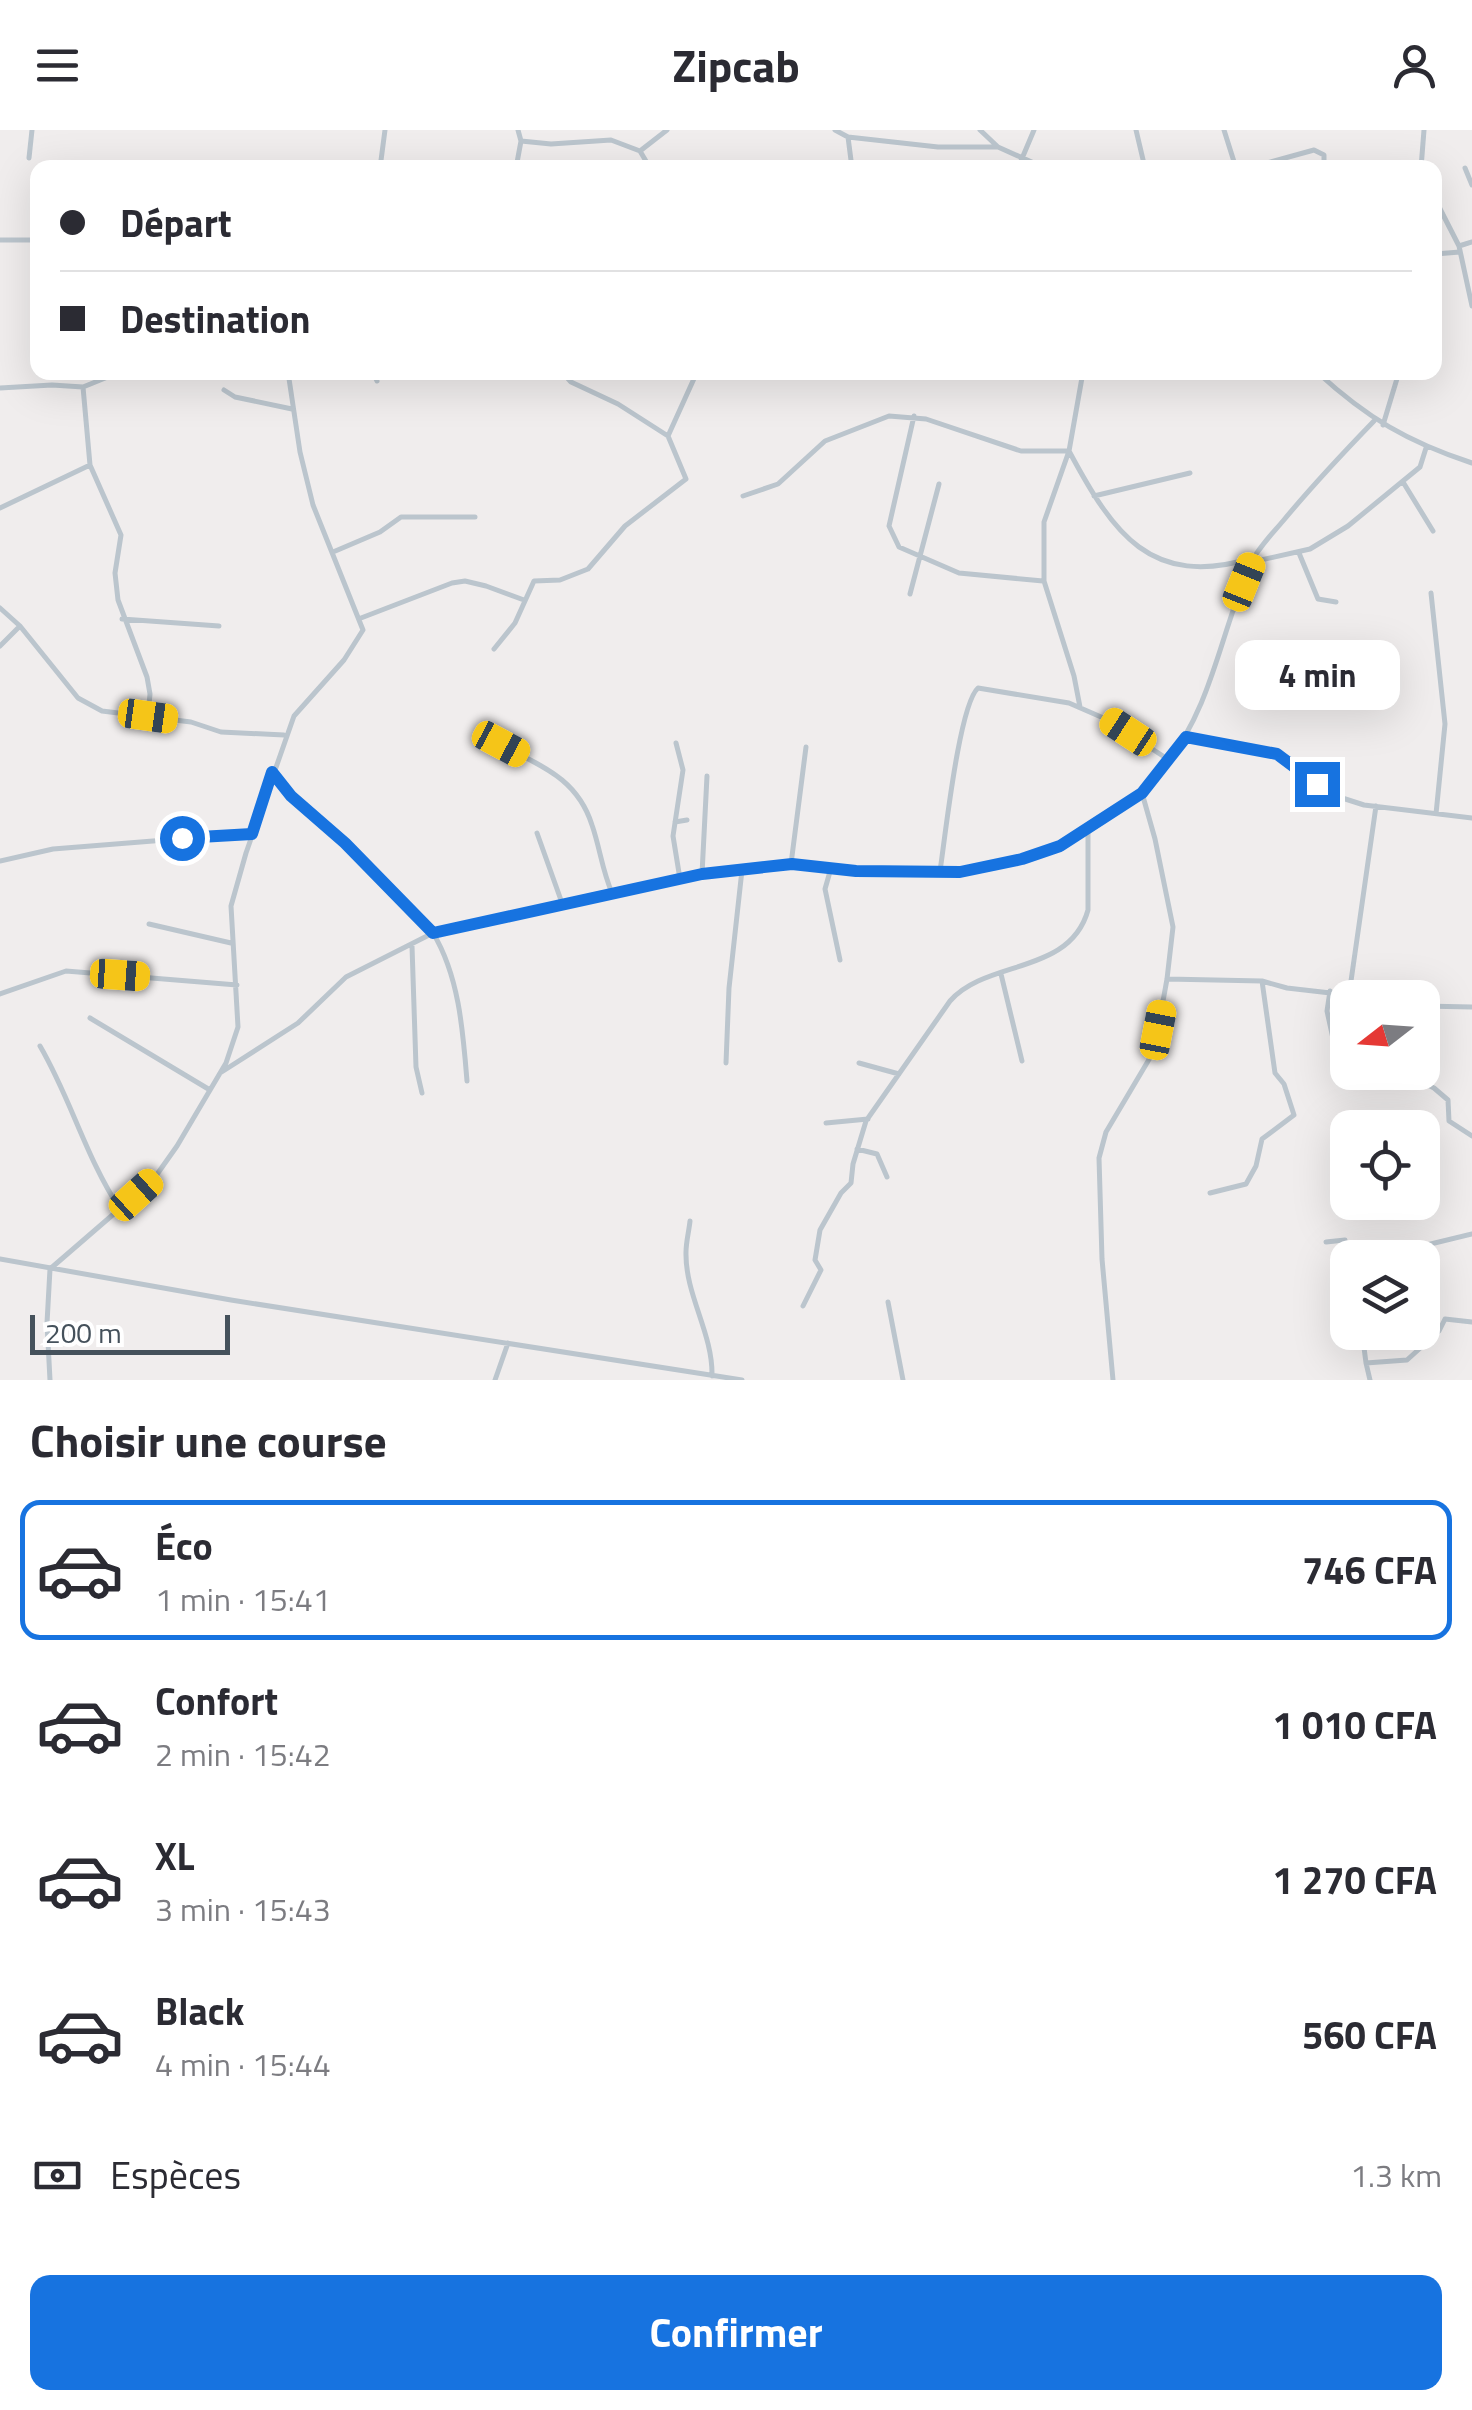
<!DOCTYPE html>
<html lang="fr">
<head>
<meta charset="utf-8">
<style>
  body { margin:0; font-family:"Titillium Web",sans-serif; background:#f7f7f7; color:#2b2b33; height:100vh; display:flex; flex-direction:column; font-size:38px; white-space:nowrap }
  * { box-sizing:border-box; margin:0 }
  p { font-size:32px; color:#7c7c81 }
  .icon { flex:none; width:55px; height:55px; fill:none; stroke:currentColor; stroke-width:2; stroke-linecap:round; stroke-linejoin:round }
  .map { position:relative; height:1250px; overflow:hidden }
  .drawer { display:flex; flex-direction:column; background:#fff; flex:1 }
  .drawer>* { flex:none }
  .guide { position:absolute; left:30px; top:30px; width:1412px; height:220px; border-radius:20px; box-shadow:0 10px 40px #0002; display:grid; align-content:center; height:220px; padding:0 30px; background:#fff }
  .needle { width:65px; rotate:253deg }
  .controls { position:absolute; left:1330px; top:850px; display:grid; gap:20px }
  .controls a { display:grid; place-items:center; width:110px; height:110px; border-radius:20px; background:#fff; box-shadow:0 10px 40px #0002; font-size:50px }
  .scale { position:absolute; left:30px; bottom:25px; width:200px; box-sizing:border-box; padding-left:10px; border:5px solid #45515b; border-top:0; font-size:28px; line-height:35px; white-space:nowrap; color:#45515b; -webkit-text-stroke:8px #fff; paint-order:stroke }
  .end { position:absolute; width:45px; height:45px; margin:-22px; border:12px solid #1773e0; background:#fff; box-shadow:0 0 0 5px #fff }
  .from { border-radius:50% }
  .bubble { position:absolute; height:70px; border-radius:20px; background:#fff; box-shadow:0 10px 40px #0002; font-size:32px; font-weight:700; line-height:70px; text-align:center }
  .car { position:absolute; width:30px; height:60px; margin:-30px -15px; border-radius:12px; box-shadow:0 0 8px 2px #0007; background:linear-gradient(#f5c518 24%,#345 0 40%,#f5c518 0 76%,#345 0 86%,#f5c518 0) }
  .guide b { display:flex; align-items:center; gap:35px; height:95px; font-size:38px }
  .guide b+b { border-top:2px solid #e1e1e2 }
  .guide i { width:25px; height:25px; background:#2b2b33 }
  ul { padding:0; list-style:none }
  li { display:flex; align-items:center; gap:30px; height:140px; margin:0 20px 15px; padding:0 10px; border:5px solid transparent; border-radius:20px }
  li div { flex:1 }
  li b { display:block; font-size:38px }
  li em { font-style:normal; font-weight:700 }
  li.current { border-color:#1773e0 }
  li>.icon { width:90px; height:90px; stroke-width:1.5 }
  h2 { padding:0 30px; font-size:45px; line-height:120px }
  .pay { display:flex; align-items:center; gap:25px; height:110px; padding:0 30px; font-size:38px }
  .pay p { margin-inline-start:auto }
  .action { display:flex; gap:20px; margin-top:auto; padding:20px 30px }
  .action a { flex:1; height:115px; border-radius:20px; background:#1773e0; color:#fff; font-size:40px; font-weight:700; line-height:115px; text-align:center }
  header { display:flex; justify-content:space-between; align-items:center; height:130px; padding:0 30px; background:#fff; font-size:45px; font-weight:700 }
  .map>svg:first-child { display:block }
</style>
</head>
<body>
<header><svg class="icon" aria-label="menu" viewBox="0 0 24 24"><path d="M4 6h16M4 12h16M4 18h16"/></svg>Zipcab<svg class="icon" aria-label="person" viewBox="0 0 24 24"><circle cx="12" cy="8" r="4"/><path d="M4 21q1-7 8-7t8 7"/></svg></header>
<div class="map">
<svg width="1472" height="1250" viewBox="0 0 1472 1250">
  <rect width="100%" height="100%" fill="#f0eded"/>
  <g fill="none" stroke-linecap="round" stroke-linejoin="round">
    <path stroke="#bbc5cd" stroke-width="5" d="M835 0 848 7 938 17H998
      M980 0 998 17 1045 38
      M1136 0 1145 38
      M1224 0 1236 38
      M848 7 852 38
      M521 11 551 14 611 10 640 21 650 38
      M640 21 667 0
      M29 28 32 0
      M380 38 385 0
      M516 38 521 11 518 0
      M1018 38 1034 0
      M1249 38 1314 20 1324 25V38
      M1421 38 1424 0
      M1465 38 1472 55
      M1435 69 1459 116 1472 176
      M0 110H34
      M1459 116 1472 112
      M1435 124 1460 122
      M373 242 377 251
      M1317 242C1367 288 1408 312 1472 333
      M83 257 90 335 121 405 115 443 118 470 147 547 150 564 148 585
      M0 258 52 255 83 257 120 242
      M224 260 235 267 292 279
      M914 286 889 396 899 417 959 443 1043 451
      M1383 295 1399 242
      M668 306 697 242
      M1403 352 1433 401
      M743 366 778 354 825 311 889 286 926 289 1021 321H1069C1113 403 1150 459 1253 428
      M1094 366 1190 343
      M0 378 90 335
      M333 422 380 402 401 387H475
      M1299 423 1318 469 1336 472
      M1252 432 1310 419 1348 396 1420 337 1426 318
      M1431 463 1445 594 1436 684
      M910 464 939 354
      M0 478 20 496 78 568 102 581 191 592 221 602 284 605
      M361 488 452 453 465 451 486 456 524 470
      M122 489 219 496
      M0 516 20 496
      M494 519 515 493 534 451 560 450 588 439 625 396 686 349 668 306 618 274 571 252 562 242
      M1080 577 1074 546 1044 451V392L1069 321 1083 242
      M1187 607 1277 625 1336 666 1364 675 1472 688
      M676 613 683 640 673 706 680 749
      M501 615C541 636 577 648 592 695 600 718 602 740 612 763
      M272 642 291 666 345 713 433 803C459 846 463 901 467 951
      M675 692 687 690
      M537 703 562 773
      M0 731 53 719 253 703
      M791 734 806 617
      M831 738 825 759 840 830
      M940 741C945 709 959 575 978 558L1069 573 1108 590 1169 630
      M702 744 707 646
      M149 794 231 813
      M412 816 416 937 422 963
      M1001 844 1022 931
      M1167 849 1262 851 1287 858 1374 868
      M1330 861 1327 881 1334 913 1348 922
      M0 864 66 841 237 855
      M1349 865 1376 676
      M1422 876 1472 877
      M90 888 210 960
      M40 916C71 969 86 1028 120 1079
      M726 933 729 858 742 740
      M859 933 899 944
      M1401 942 1434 958 1448 970 1449 991 1472 1006
      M220 943 298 893 346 847 433 803 458 795C539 779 620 756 702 744 730 740 763 735 792 734 814 734 837 740 859 741 979 745 1086 734 1166 634 1213 575 1221 500 1251 433 1258 418 1272 404 1283 391 1312 356 1342 324 1374 291
      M826 993 868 989
      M857 1019 877 1024 887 1047
      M1210 1063 1246 1054 1256 1036 1262 1009 1294 985 1284 954 1275 943 1262 851
      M690 1091C689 1101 686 1112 686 1122 685 1165 713 1203 712 1246
      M1326 1112 1345 1110 1338 1179 1348 1190
      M1373 1128 1472 1104
      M0 1129 231 1170 742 1250
      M888 1172 903 1250
      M803 1176 821 1140 815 1130 820 1100 841 1063 851 1053 853 1034 866 991 950 871C987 829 1070 845 1088 780V700
      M1362 1202 1366 1233
      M50 1250 47 1193 50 1139 153 1050 177 1016 226 933 238 897 231 776 246 723 294 586 344 530 363 500 313 375 300 322 288 242
      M495 1250 508 1213
      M1113 1250 1102 1129 1099 1028 1106 1002 1154 921 1167 849 1173 797 1155 709 1142 663
      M1370 1250 1366 1233 1407 1230 1439 1201 1445 1189 1472 1192"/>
  </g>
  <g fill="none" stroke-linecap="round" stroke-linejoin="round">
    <path stroke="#1773e0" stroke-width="12" d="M182 708 252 704 272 642 291 666 345 713 433 803 702 744 792 734 856 741 960 742 1022 729 1060 716 1142 663 1186 607 1277 624 1317 654"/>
  </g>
</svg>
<div class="controls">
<a><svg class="needle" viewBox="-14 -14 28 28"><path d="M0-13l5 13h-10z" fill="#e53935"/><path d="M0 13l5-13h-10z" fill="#7c7c81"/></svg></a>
<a><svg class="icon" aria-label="locate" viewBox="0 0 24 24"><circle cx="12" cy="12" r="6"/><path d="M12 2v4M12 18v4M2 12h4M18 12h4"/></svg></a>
<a><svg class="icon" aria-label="layers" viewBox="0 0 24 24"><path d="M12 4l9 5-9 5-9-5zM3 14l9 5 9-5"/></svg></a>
</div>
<div class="scale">200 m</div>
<i class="end from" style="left:182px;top:708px"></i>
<i class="end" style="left:1317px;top:654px"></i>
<div class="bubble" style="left:1235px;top:510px;width:165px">4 min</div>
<i class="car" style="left:1244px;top:452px;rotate:22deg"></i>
<i class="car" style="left:148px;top:586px;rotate:98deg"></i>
<i class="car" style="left:1128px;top:602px;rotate:303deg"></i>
<i class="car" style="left:501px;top:614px;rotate:118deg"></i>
<i class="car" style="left:120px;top:845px;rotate:94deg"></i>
<i class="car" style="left:1158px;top:900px;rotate:11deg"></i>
<i class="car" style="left:136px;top:1065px;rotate:48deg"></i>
<div class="guide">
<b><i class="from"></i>Départ</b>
<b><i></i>Destination</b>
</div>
</div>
<section class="drawer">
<h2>Choisir une course</h2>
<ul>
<li class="current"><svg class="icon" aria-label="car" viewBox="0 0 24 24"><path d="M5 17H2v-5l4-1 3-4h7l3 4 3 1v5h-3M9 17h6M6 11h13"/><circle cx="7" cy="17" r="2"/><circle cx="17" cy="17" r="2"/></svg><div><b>Éco</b><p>1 min · 15:41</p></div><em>746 CFA</em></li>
<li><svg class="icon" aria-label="car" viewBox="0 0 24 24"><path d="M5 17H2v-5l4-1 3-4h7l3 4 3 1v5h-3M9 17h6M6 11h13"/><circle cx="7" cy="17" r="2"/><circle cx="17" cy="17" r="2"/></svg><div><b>Confort</b><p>2 min · 15:42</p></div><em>1 010 CFA</em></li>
<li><svg class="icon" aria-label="car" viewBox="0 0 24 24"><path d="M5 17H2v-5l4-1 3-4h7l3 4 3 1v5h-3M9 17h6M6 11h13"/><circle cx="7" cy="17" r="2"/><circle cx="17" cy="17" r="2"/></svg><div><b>XL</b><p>3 min · 15:43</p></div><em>1 270 CFA</em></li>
<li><svg class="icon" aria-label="car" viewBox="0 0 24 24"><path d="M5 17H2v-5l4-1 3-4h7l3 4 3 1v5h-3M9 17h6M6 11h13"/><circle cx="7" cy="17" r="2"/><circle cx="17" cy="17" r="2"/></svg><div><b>Black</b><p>4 min · 15:44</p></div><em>560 CFA</em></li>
</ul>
<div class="pay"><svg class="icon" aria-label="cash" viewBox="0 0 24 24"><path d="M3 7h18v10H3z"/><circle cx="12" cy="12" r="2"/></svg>Espèces<p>1.3 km</p></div>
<div class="action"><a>Confirmer</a></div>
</section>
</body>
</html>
